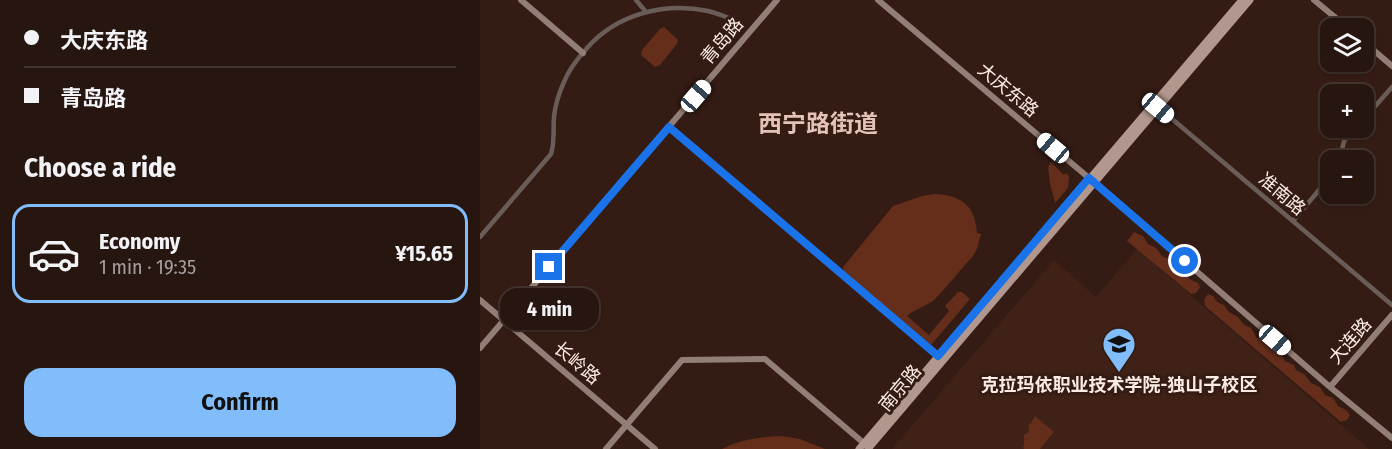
<!DOCTYPE html>
<html lang="en">
<head>
<meta charset="utf-8">
<style>
  body { margin:0; font-family:"Fira Sans Condensed","Noto Sans SC",sans-serif; background:#2f1e18; color:#f1f3f6; height:100vh; display:flex; flex-direction:column; font-size:22px; white-space:nowrap }
  * { box-sizing:border-box; margin:0 }
  p { font-size:20px; color:#a49f9e }
  .icon { flex:none; width:33px; height:33px; fill:none; stroke:currentColor; stroke-width:2; stroke-linecap:round; stroke-linejoin:round }
  .map { position:relative; flex:1; overflow:hidden }
  .side { display:flex; flex-direction:column; background:#27150f; width:480px }
  .side>* { flex:none }
  .hud { display:grid; align-content:center; height:132px; padding:0 24px; background:#27150f }
  .controls { position:absolute; left:840px; top:18px; display:grid; gap:12px }
  .controls a { display:grid; place-items:center; width:54px; height:54px; border-radius:12px; background:#27150f; box-shadow:0 2px 4px #0004,0 0 0 2px #43342f; font-size:30px }
  .end { position:absolute; width:27px; height:27px; margin:-14px; border:8px solid #1a73e8; background:#fff; box-shadow:0 0 0 3px #fff }
  .from { border-radius:50% }
  .bubble { position:absolute; height:42px; border-radius:18px; background:#27150f; box-shadow:0 2px 4px #0004,0 0 0 2px #43342f; font-size:20px; font-weight:700; line-height:42px; text-align:center }
  .car { position:absolute; width:18px; height:36px; margin:-18px -9px; border-radius:8px; box-shadow:0 0 4px 2px #0007; background:linear-gradient(#fff 24%,#345 0 40%,#fff 0 76%,#345 0 86%,#fff 0) }
  .hud b { display:flex; align-items:center; gap:21px; height:57px; font-size:22px }
  .hud b+b { border-top:2px solid #43342f }
  .hud i { width:15px; height:15px; background:#f1f3f6 }
  ul { padding:0; list-style:none }
  li { display:flex; align-items:center; gap:18px; height:99px; margin:0 12px 9px; padding:0 12px; border:3px solid transparent; border-radius:18px }
  li div { flex:1 }
  li b { display:block; font-size:22px }
  li em { font-style:normal; font-weight:700 }
  li.selected { border-color:#81bdfa }
  li>.icon { width:54px; height:54px; stroke-width:1.5 }
  h2 { padding:0 24px; font-size:27px; line-height:72px }
  .action { display:flex; gap:12px; margin-top:auto; padding:12px 24px }
  .action a { flex:1; height:69px; border-radius:18px; background:#81bdfa; color:#111; font-size:24px; font-weight:700; line-height:69px; text-align:center }
  main { display:flex; flex:1; min-height:0 }
  .map>svg:first-child { display:block }
</style>
</head>
<body>
<main>
<section class="side">
<div class="hud">
<b><i class="from"></i>大庆东路</b>
<b><i></i>青岛路</b>
</div>
<h2>Choose a ride</h2>
<ul>
<li class="selected"><svg class="icon" aria-label="car" viewBox="0 0 24 24"><path d="M5 17H2v-5l4-1 3-4h7l3 4 3 1v5h-3M9 17h6M6 11h13"/><circle cx="7" cy="17" r="2"/><circle cx="17" cy="17" r="2"/></svg><div><b>Economy</b><p>1 min · 19:35</p></div><em>¥15.65</em></li>
</ul>
<div class="action"><a>Confirm</a></div>
</section>
<div class="map">
<svg width="912" height="449" viewBox="0 0 912 449">
  <rect width="100%" height="100%" fill="#341c14"/>
  <path fill="#402117" d="M657 249 889 449H412L574 260 616 297Z"/>
  <path fill="#642e1b" d="M184 27 198 40 197 44 180 65 175 67 161 55 162 50 180 29Z
    M571 162 584 175 586 173 589 176 588 188 575 203C574 197 571 189 570 183 569 177 569 173 568 168Z
    M454 194C481 195 495 205 497 233L501 234 497 249 493 256C480 270 468 286 455 299 446 307 434 309 427 316L449 335 469 311 465 306 478 292H482L490 299 451 345 364 272 363 267 413 206 442 196Z
    M654 232 663 236 668 244 676 248 682 256 691 260 696 268 704 271 709 279 718 283 720 287 716 293 711 294 647 241Z
    M728 294 733 296 737 302 744 305 749 312 758 317 764 325 771 328 777 338 785 340 790 348 799 352 805 361 814 365 816 370 825 375 831 383 840 387 845 395 853 398 858 406 866 410 870 415 867 420 861 422 725 306 724 300Z
    M555 416 574 432 560 449H544L543 447 544 446V435L548 433 549 429 548 425 551 423Z
    M302 436 320 439 345 449H242C262 439 280 437 302 436Z"/>
  <g fill="none" stroke-linecap="round" stroke-linejoin="round">
    <path stroke="#6a5d59" stroke-width="4.5" d="M156 0 166 12
      M678 107 912 305
      M884 119 912 87
      M189 127 459 357
      M865 160 868 157 862 150 864 141 876 128
      M813 221 850 177
      M0 237 71 154C75 142 73 129 74 117 75 106 79 93 84 82 89 69 98 58 107 48 137 14 184 2 228 11 237 13 246 17 254 20"/>
    <path stroke="#927e77" stroke-width="6" d="M41 0 103 53
      M398 0 609 178 850 387 912 438
      M834 0 868 28
      M884 42 912 66
      M0 300 175 449
      M0 348 297 0
      M850 387 912 315
      M126 449 202 360 285 359 386 445"/>
    <path stroke="#b1978e" stroke-width="7" d="M379 449 762 0
      M388 449 770 0"/>
  </g>
  <g fill="none" stroke-linecap="round" stroke-linejoin="round">
    <path stroke="#1a73e8" stroke-width="8" d="M69 267 189 127 458 356 609 178 705 261"/>
  </g>
  <defs>
    <symbol id="university-pin" viewBox="-11 -11 22 30"><path d="M0 17L-7.5 6A9.5 9.5 0 1 1 7.5 6Z" fill="#81bdfa" stroke="#341c14"/><path d="M0-5L7-2L0 1L-7-2ZM-4 1L0 2.5L4 1V4Q0 6-4 4Z" fill="#111"/></symbol>
  </defs>
  <g fill-rule="evenodd">
    <use href="#university-pin" x="620" y="325" width="38" height="52"/>
  </g>
  <g text-anchor="middle" stroke-width="6" stroke-linejoin="round" paint-order="stroke">
    <g font-size="18" fill="#fcebe5" stroke="#341c14">
      <text transform="translate(242 41) rotate(-50)" y="6">青岛路</text>
      <text transform="translate(528 90) rotate(40)" y="6">大庆东路</text>
      <text transform="translate(802 194) rotate(40)" y="6">准南路</text>
      <text transform="translate(870 341) rotate(-49)" y="6">大连路</text>
      <text transform="translate(97 363) rotate(40)" y="6">长岭路</text>
      <text transform="translate(420 388) rotate(-50)" y="6">南京路</text>
    </g>
    <g font-size="18" font-weight="bold" fill="#fcebe5" stroke="#341c14">
      <text x="639" y="391">克拉玛依职业技术学院-独山子校区</text>
    </g>
    <g font-size="24" font-weight="bold" fill="#e3c2b7" stroke="#341c14">
      <text x="338" y="132">西宁路街道</text>
    </g>
  </g>
</svg>
<div class="controls">
<a><svg class="icon" aria-label="layers" viewBox="0 0 24 24"><path d="M12 4l9 5-9 5-9-5zM3 14l9 5 9-5"/></svg></a>
<a>+</a>
<a>−</a>
</div>
<i class="end from" style="left:705px;top:261px"></i>
<i class="end" style="left:69px;top:267px"></i>
<div class="bubble" style="left:20px;top:288px;width:99px">4 min</div>
<i class="car" style="left:216px;top:96px;rotate:41deg"></i>
<i class="car" style="left:678px;top:108px;rotate:130deg"></i>
<i class="car" style="left:573px;top:148px;rotate:310deg"></i>
<i class="car" style="left:795px;top:340px;rotate:131deg"></i>
</div>
</main>
</body>
</html>
